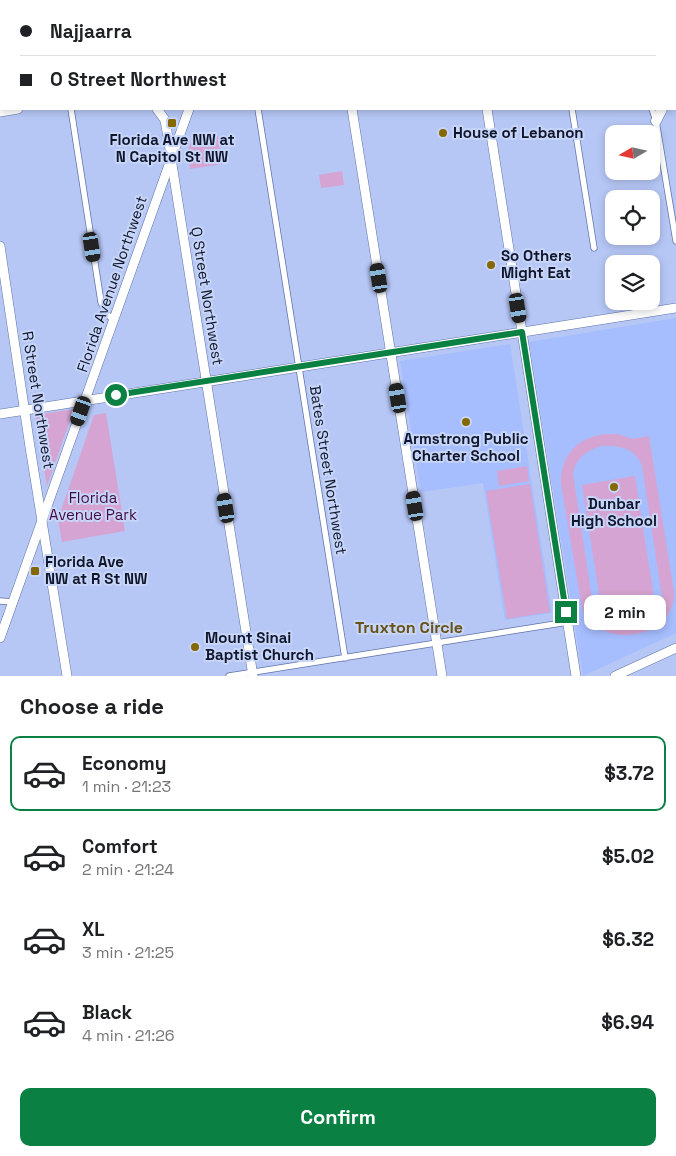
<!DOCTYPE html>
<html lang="en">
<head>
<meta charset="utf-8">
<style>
  body { margin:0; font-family:"Space Grotesk",sans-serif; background:#f2f2f2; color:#202124; height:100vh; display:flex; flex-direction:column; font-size:19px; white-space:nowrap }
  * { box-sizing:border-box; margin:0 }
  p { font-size:16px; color:#757577 }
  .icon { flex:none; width:28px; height:28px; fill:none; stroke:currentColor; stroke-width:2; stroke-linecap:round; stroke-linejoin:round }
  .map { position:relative; height:676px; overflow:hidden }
  .panel { display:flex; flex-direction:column; background:#fff; flex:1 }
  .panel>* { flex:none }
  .hud { position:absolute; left:0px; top:0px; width:676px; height:110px; box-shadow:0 2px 8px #0003; display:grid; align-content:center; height:110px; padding:0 20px; background:#fff }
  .needle { width:32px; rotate:261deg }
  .fabs { position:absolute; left:605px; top:125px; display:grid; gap:10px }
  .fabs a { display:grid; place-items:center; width:55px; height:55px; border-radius:10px; background:#fff; box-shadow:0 2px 8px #0003; font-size:25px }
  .end { position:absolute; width:22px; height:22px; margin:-11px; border:6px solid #0b8043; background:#fff; box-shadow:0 0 0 2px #fff }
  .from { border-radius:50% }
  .bubble { position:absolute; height:35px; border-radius:10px; background:#fff; box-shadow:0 2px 8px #0003; font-size:16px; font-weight:600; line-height:35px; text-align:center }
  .car { position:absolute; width:15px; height:30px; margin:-15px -8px; border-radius:6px; box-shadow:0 0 4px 1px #0007; background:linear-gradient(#222 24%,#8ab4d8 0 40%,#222 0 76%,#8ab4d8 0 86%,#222 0) }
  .hud b { display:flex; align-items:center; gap:18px; height:48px; font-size:19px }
  .hud b+b { border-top:1px solid #e0e0e0 }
  .hud i { width:12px; height:12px; background:#202124 }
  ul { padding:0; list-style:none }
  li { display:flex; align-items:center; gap:15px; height:75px; margin:0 10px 8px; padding:0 10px; border:2px solid transparent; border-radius:10px }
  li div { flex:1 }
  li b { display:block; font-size:19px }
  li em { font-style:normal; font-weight:600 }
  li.current { border-color:#0b8043 }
  li>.icon { width:45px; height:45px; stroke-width:1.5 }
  h2 { padding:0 20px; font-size:22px; line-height:60px }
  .button { display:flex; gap:10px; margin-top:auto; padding:10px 20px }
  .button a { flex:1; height:58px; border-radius:10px; background:#0b8043; color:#fff; font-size:20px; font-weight:600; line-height:58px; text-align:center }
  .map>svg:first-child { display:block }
</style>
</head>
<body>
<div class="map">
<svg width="676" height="676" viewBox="0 0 676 676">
  <rect width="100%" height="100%" fill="#b6c7f6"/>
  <path fill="#a6bdfe" d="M676 318V633L583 676 529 342Z
    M510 344 552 613 505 620 483 483 421 492 400 361Z"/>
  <path fill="#d6a4d2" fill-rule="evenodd" d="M218 136 222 164 190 169 187 152 192 140Z
    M342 171 344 185 321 188 319 175Z
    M74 409 47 486 35 415Z
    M106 413 125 531 62 542 58 519 94 415Z
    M607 434H617L633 439 649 436 674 592C676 639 600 652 582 608L561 484C560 455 579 436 607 434ZM601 446C618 445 636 448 642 466L662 597C659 613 648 615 634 618L635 622H637L625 624 631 622 630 618C611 621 598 623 592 600L573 473C576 458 586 451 601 446Z
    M527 466 529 481 499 486 497 471Z
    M635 476 654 598 601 606 582 485Z
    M530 484 550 612 507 619 486 491Z"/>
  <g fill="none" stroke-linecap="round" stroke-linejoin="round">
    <defs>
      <path id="street" d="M54 0 55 1
        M149 0V1
        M335 0V1
        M638 0V1
        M71 109 101 302 106 313 113 320
        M258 109 345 658
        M572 109 594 248
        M652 109 656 121 676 241
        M0 601 13 602
        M229 676 568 622"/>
      <path id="secondary" d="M0 63H1
        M352 109 442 676
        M487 109 576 676
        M171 158 253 676
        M0 246 30 447 67 676
        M0 414 676 308
        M615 676 676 648"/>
      <path id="primary" d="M228 1 229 0
        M588 1 596 0
        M646 1 653 0
        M675 5H676
        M675 15H676
        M0 102H1
        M157 109 165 120 171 155
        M0 112 18 109
        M0 638 189 109"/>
      <path id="highway" d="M612 0 613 1
        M627 0V1
        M675 72 676 73
        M675 102 676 104
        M656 121 662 109"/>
    </defs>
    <use href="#street" stroke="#5f72a7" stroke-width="7"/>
    <use href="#secondary" stroke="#5f72a7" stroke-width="10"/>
    <use href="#primary" stroke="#5f72a7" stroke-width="10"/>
    <use href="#highway" stroke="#5f72a7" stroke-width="11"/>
    <use href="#street" stroke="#fff" stroke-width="5.5"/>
    <use href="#secondary" stroke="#fff" stroke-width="9"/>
    <use href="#primary" stroke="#fff" stroke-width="9"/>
    <use href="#highway" stroke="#fff" stroke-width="10"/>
  </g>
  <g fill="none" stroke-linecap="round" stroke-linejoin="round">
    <path stroke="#0b8043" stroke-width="6" d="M116 395 522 332 566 612"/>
  </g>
  <g fill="#856802" stroke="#c7d5f8" stroke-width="2">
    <rect x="167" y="118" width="10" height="10" rx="2.5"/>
    <circle cx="443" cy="133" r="5"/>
    <circle cx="491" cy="265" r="5"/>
    <circle cx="466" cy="422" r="5"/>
    <circle cx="614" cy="487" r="5"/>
    <rect x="30" y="566" width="10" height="10" rx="2.5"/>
    <circle cx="195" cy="647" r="5"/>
  </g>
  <g text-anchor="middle" stroke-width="4" stroke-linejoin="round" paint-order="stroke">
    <g font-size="15" font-weight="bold" fill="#10172c" stroke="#c7d5f8" text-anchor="start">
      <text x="453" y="138">House of Lebanon</text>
      <text x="172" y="145" text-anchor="middle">Florida Ave NW at<tspan x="172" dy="17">N Capitol St NW</tspan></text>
      <text x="501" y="261">So Others<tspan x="501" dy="17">Might Eat</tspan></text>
      <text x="466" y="444" text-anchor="middle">Armstrong Public<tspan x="466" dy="17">Charter School</tspan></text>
      <text x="614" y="509" text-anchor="middle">Dunbar<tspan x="614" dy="17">High School</tspan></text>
      <text x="45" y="567">Florida Ave<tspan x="45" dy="17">NW at R St NW</tspan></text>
      <text x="205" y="643">Mount Sinai<tspan x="205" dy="17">Baptist Church</tspan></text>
    </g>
    <g font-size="15" fill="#10172c" stroke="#c7d5f8">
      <text transform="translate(112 284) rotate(-71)" y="5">Florida Avenue Northwest</text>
      <text transform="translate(207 296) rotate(81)" y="5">Q Street Northwest</text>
      <text transform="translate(38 400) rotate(81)" y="5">R Street Northwest</text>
      <text transform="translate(328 470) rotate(81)" y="5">Bates Street Northwest</text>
    </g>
    <g font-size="15" fill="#440b43" stroke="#c7d5f8">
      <text x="93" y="503">Florida<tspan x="93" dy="17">Avenue Park</tspan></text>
    </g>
    <g font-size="16" font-weight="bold" fill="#675217" stroke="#c7d5f8">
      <text x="409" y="633">Truxton Circle</text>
    </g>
  </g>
</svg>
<div class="fabs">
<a><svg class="needle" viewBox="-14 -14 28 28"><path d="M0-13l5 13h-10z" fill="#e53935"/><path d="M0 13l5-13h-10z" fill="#757577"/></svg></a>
<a><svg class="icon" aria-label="locate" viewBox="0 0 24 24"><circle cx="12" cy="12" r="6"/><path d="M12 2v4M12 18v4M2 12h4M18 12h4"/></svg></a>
<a><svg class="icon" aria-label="layers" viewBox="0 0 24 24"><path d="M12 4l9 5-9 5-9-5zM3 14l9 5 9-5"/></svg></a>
</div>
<i class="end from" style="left:116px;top:395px"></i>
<i class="end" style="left:566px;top:612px"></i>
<div class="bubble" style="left:584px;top:595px;width:82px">2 min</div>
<i class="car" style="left:92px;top:247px;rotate:171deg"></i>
<i class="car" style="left:379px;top:278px;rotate:351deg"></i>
<i class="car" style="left:518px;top:308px;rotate:171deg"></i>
<i class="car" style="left:398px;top:398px;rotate:351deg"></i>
<i class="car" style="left:81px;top:411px;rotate:199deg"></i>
<i class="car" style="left:415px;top:506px;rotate:351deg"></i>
<i class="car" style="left:226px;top:508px;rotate:351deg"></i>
<div class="hud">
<b><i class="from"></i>Najjaarra</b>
<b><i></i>O Street Northwest</b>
</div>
</div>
<section class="panel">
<h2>Choose a ride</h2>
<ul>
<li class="current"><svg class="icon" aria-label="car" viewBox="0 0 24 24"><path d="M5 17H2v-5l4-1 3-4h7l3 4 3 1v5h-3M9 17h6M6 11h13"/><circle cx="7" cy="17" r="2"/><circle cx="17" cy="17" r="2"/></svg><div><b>Economy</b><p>1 min · 21:23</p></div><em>$3.72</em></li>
<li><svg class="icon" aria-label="car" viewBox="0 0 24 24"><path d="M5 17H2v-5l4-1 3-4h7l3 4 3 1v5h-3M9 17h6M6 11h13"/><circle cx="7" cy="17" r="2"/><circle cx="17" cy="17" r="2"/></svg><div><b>Comfort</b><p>2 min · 21:24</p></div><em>$5.02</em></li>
<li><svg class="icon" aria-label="car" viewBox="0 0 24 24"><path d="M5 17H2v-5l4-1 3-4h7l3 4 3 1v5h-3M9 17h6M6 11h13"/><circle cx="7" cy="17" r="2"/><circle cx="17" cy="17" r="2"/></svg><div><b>XL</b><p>3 min · 21:25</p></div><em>$6.32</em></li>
<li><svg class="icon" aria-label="car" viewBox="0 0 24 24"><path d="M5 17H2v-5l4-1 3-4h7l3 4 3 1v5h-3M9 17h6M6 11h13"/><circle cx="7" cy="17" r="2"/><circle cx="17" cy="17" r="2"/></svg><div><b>Black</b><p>4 min · 21:26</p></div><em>$6.94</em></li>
</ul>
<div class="button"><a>Confirm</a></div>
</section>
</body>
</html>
